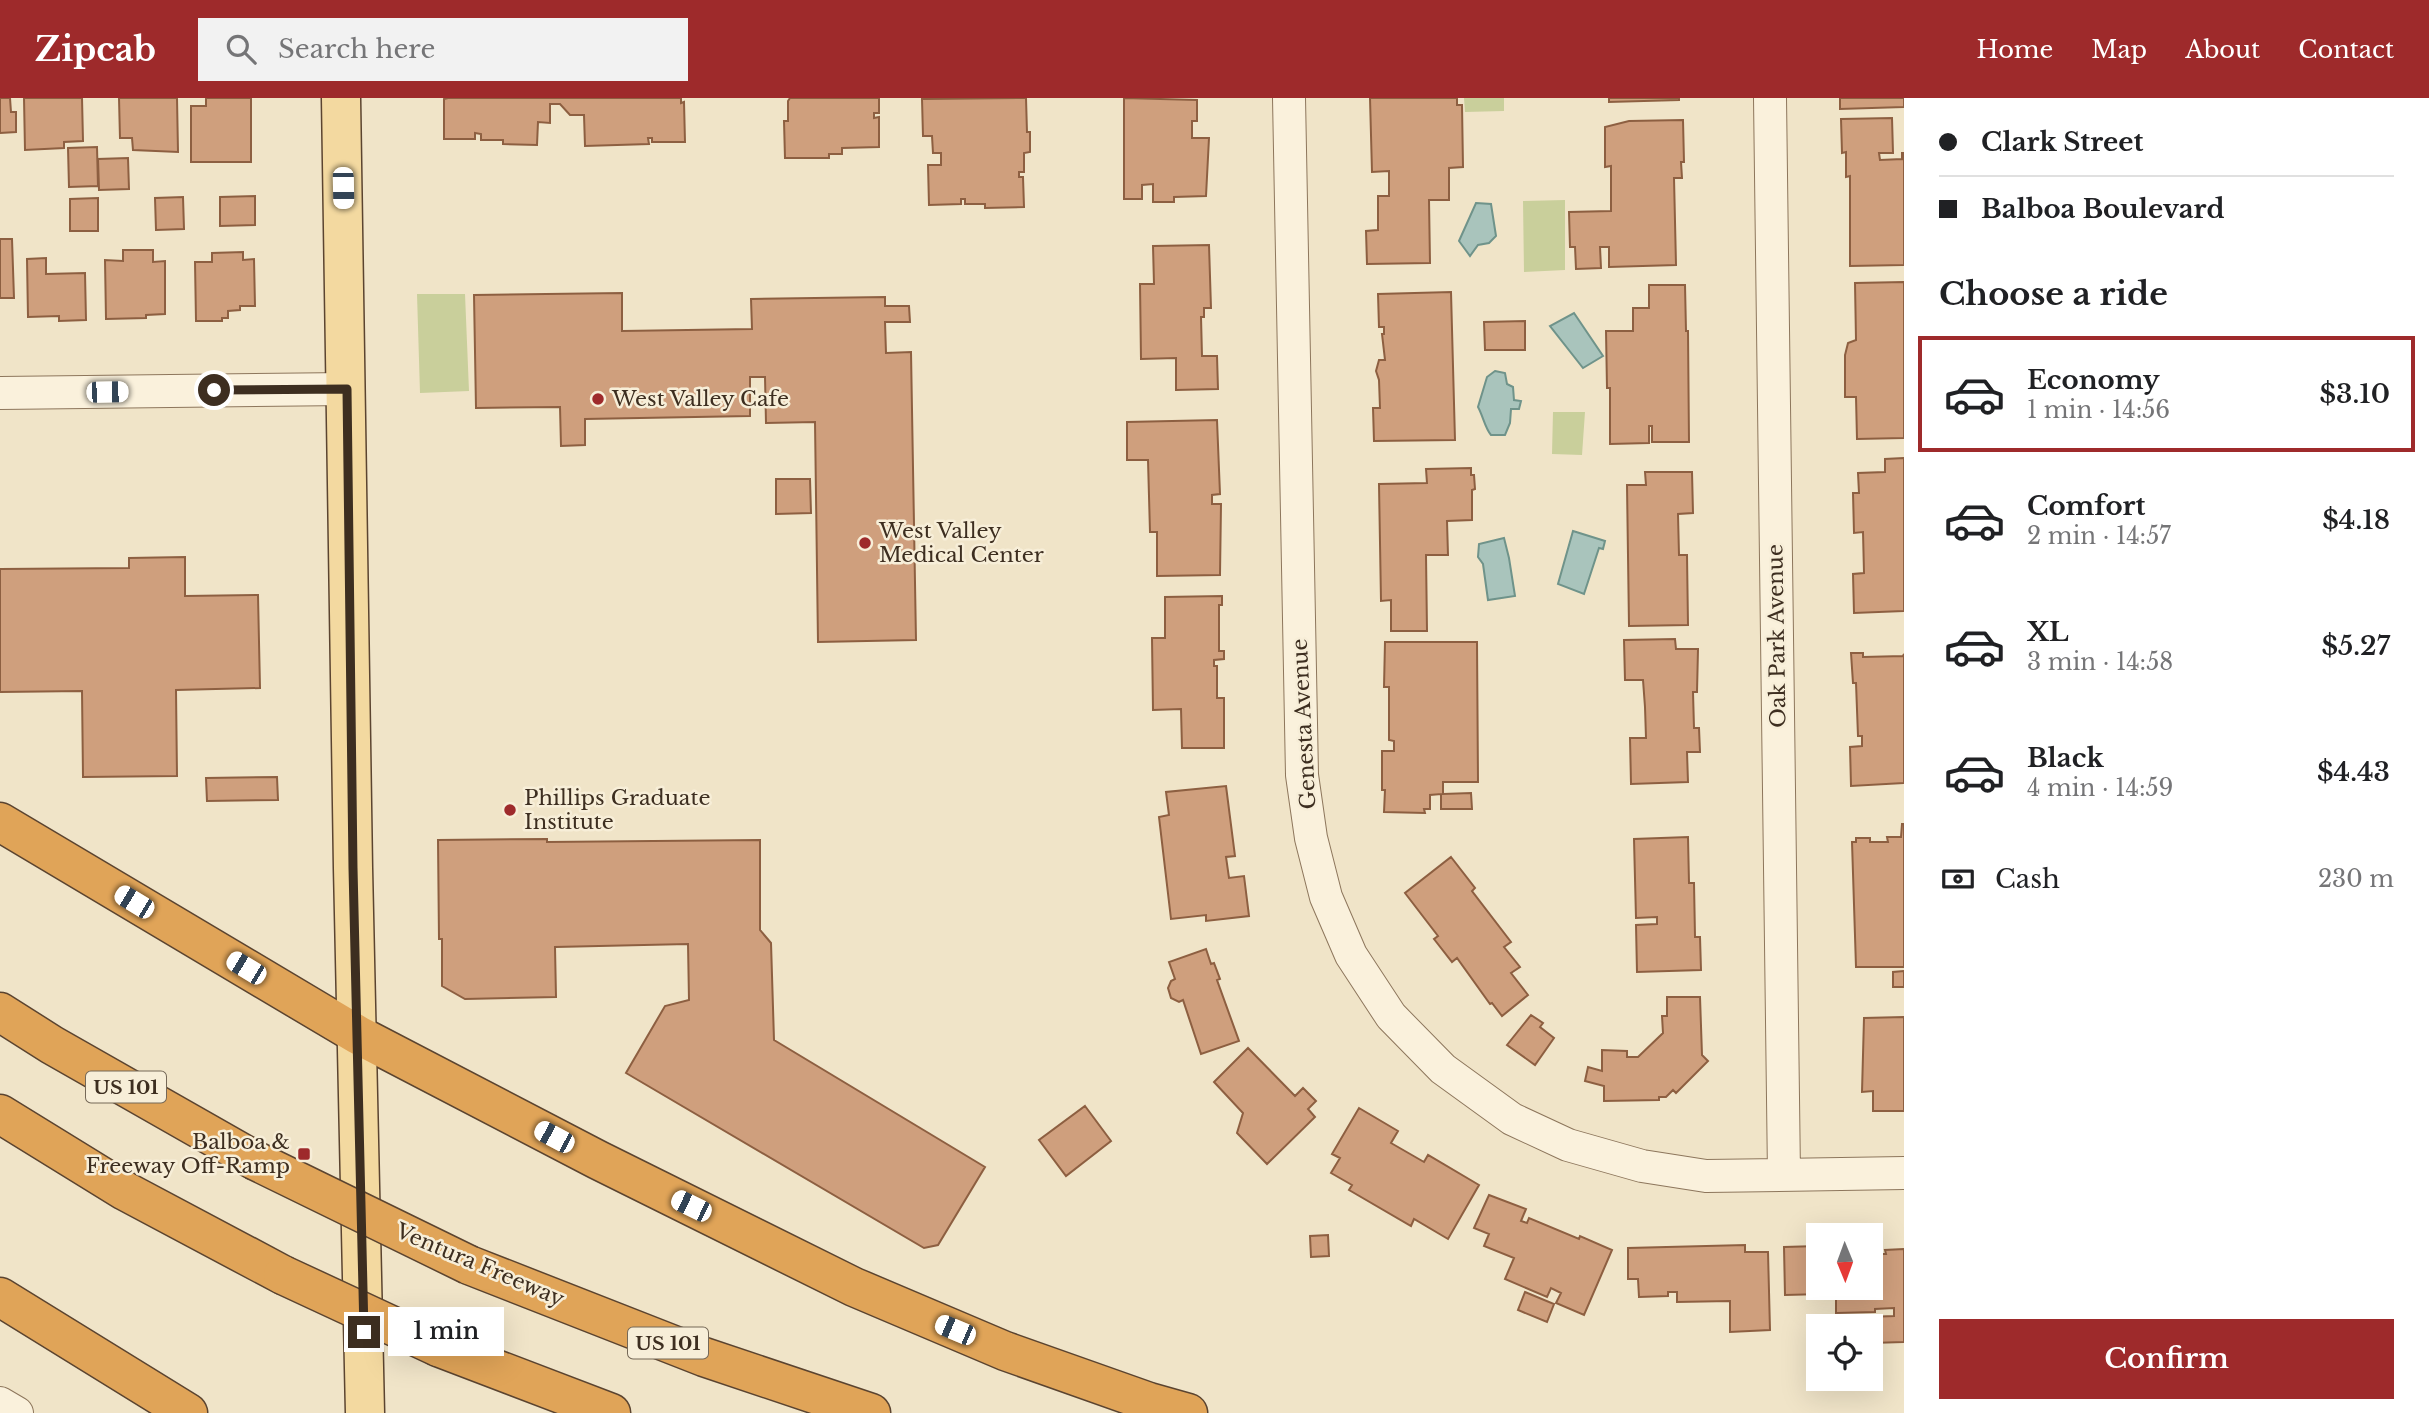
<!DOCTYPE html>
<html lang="en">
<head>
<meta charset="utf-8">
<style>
  body { margin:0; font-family:"Libre Baskerville",serif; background:#f2f2f2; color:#202124; height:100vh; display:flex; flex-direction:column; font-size:26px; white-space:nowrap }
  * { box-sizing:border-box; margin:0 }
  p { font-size:23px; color:#757577 }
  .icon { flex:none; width:38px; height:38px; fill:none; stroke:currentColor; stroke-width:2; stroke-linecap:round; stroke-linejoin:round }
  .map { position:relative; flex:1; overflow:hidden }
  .details { display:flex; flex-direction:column; background:#fff; width:525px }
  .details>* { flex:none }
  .guide { display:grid; align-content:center; height:154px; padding:0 35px; background:#fff }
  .needle { width:46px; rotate:179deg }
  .controls { position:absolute; left:1806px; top:1125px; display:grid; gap:14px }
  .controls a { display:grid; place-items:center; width:77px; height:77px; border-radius:0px; background:#fff; box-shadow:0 7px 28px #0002; font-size:35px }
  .end { position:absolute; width:32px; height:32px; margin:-16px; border:9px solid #3d2e20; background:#fff; box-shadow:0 0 0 4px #fff }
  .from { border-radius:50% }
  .bubble { position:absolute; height:49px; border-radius:0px; background:#fff; box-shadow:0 7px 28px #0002; font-size:23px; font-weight:600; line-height:49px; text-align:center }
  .car { position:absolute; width:21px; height:42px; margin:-21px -10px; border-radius:9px; box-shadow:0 0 5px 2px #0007; background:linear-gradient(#fff 24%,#345 0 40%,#fff 0 76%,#345 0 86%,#fff 0) }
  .guide b { display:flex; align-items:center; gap:24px; height:66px; font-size:26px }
  .guide b+b { border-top:2px solid #e0e0e0 }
  .guide i { width:18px; height:18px; background:#202124 }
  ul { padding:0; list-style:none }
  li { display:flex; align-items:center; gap:21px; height:116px; margin:0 14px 10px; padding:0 21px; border:4px solid transparent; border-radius:0px }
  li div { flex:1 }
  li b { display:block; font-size:26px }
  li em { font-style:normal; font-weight:600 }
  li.selected { border-color:#9e2a2b }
  li>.icon { width:63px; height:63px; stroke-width:1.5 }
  h2 { padding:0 35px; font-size:32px; line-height:84px }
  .pay { display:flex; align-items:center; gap:18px; height:77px; padding:0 35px; font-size:26px }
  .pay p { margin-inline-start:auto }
  .primary-button { display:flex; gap:14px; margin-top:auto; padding:14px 35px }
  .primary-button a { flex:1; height:80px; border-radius:0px; background:#9e2a2b; color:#fff; font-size:28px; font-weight:600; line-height:80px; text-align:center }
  header { display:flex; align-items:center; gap:42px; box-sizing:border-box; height:98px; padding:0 35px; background:#9e2a2b; color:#fff }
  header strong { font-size:33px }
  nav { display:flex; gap:38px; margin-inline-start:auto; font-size:24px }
  .search { width:490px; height:63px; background:#f2f2f2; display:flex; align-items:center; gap:18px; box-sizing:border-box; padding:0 24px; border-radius:0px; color:#757577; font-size:26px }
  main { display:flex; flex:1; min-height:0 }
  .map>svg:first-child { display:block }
</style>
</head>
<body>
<header>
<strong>Zipcab</strong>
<div class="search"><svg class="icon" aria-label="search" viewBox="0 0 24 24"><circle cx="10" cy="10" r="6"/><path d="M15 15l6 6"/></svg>Search here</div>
<nav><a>Home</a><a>Map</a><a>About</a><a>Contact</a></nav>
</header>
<main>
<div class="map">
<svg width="1904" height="1315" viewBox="0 0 1904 1315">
  <rect width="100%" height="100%" fill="#f0e4c8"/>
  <path fill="#c9cf9b" d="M1464 0H1504V13L1465 14Z
    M1565 102V172L1524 174 1523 103Z
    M417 196H465L469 293 420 295Z
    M1553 314H1585L1582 357 1552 356Z"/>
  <path fill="#a9c4bc" stroke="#6f938a" stroke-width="2" d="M1476 105 1491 106 1496 138 1489 145 1478 147 1470 158 1459 143Z
    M1574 215 1603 258 1583 270 1550 228Z
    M1495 273 1505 275 1507 286 1513 289 1514 302 1521 303 1519 311H1511L1510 325 1505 337H1491C1485 330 1483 318 1478 309L1487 279Z
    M1573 433 1605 443 1603 451 1599 450 1584 496 1558 486Z
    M1504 440 1509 460 1515 498 1488 502 1483 466 1478 459 1479 446Z"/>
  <path fill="#cf9f7d" stroke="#8d5f41" stroke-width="2" d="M0 0H10L11 14H16V34L0 35Z
    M24 0H82L83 43 64 44V50L25 52Z
    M119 0H177L178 54 133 52 132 40H120Z
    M206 0H251V64H191V8H206Z
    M448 0H681V5L684 4 685 44H652V40H648L649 46 585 48 584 17H570L560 6H550V25L538 24 537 47 503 46V42H481V36L475 35V41H444V1Z
    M790 0H879V15H874V20L879 19V49L842 50V56H829V60H785L784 23H788V3Z
    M1026 0 1027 34H1030V54L1024 55V74H1019V79H1023L1024 109 985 110V106H965V101H961V106L929 107 928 67H941V55H933L932 38H923L922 1Z
    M1124 0 1197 2V23H1192V40H1209L1206 98 1174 99V104H1153V86L1142 87V101H1124Z
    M1370 0H1457V7H1462L1463 69 1449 70V102H1429L1430 165 1367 166 1366 133 1378 132V98H1389V73L1372 74Z
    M1609 0H1679V2L1609 4Z
    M1840 0H1904V9L1840 11Z
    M1892 20 1893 55H1879L1880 62 1902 61V55H1904V167L1850 168V78L1846 79V54L1842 55 1841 21Z
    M1683 22 1684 64H1681L1682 80H1674L1676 167 1609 169V149H1600L1601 170 1576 171 1575 149H1570L1569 114 1611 113V68L1605 69V29L1629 23Z
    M97 49 98 88 69 89 68 50Z
    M128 60 129 91 99 92 98 61Z
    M255 98V127L220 128V99Z
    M183 99 184 131 156 132 155 100Z
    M98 100V133H70V101Z
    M0 141H12L14 200H0Z
    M1209 147 1211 210H1204V219H1201L1202 258H1217L1218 291 1176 292V260L1141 261 1140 186H1154L1153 148Z
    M123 152H153V164L165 163V216L146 217V220L106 221 105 162 123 163Z
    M243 154V162L254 161 255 208H240V212L228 213V220H222V223H196L195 164H212V155Z
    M46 160V176L85 175 86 222 59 223V218L28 219 27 161Z
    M1904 184V340L1857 341 1856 299H1845V257L1848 245 1856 242 1855 185Z
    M1649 187H1685L1686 233H1688L1689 344H1652V328H1649V345L1610 346V290H1607L1606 233H1633V210H1649Z
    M1451 194 1455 342 1374 343 1373 310H1380L1379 282 1376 273 1379 262H1385L1382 236H1384V229H1379L1378 196Z
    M622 195V233L752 231 751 201 885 199V208H909L910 224H885L886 255 911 254 916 542 818 544 815 324 766 325 765 279H750V318L585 321V347L561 348 560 309 476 310 474 197Z
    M1525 223V252H1485L1484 224Z
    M1217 322 1220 396 1212 397V406H1221L1220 477 1157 478V434H1150L1148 362H1127V324Z
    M1904 360V513L1854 515 1853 476 1864 475 1863 434 1854 435 1853 395H1859L1858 375 1885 374V361Z
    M1471 370V377H1474L1475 391 1472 392V422L1447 423 1448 457H1426L1427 533H1391V502L1381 503 1379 386 1427 385 1426 371Z
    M1645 374H1692L1693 415 1678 416 1679 457H1687L1688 527 1629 528 1627 387H1646Z
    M776 381H810L811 415 776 416Z
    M185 459V498L258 497 260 590 176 592 177 678 83 679 82 593 0 594V471L129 470V460Z
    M1222 498V507H1219V553H1224V561L1214 562V568H1217V600H1224V650H1182L1181 611 1153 612 1152 540H1165V499Z
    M1675 541 1676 551H1698L1697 594H1693L1694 630H1699L1700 654H1687L1688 684 1631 686 1630 640H1646L1645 609 1643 582H1625L1624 542Z
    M1385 544H1477L1478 684H1443V696L1471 695 1472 711H1441V696L1430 697V711H1424L1425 715 1384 714 1385 692H1382V653H1394V643L1389 642V589H1384Z
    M1851 555H1863V559L1903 558 1904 556V685L1851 688 1850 649 1862 648V638H1858L1856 585H1853Z
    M277 679 278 702 207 703 206 680Z
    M1226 688 1235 758 1226 759 1229 780 1244 778 1249 818 1206 823V817L1171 821 1159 719 1169 717 1166 694Z
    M1902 726H1904V869H1856L1852 744H1856V740H1870V744H1888L1887 739H1901Z
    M1688 739 1689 785H1694L1695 839H1700L1701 872 1637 874 1636 827 1657 826V819L1636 820 1634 741Z
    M547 741V744L760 742V832L771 845 774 942 985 1069 938 1147 924 1150 626 975 665 908 689 902 688 846 555 849 556 899 465 901 442 888V841H439L438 742Z
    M1451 759 1475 790 1472 793 1511 844 1504 849 1520 869 1511 875 1528 897 1502 918 1492 905 1490 906 1457 860 1452 864 1434 841 1438 838 1405 795Z
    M1206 851 1211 866 1214 865 1220 881 1217 882 1239 943 1201 956 1183 902 1179 904 1171 900 1168 890 1171 883 1175 881 1169 864Z
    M1904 873V889H1893V874Z
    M1667 899H1700L1702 957 1708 963 1676 995 1673 992 1666 999H1659V1002L1604 1003V988L1585 983 1588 969 1602 973V952L1627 953V959H1638L1663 935 1662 918H1667Z
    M1531 917 1543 925 1540 929 1554 940 1535 967 1507 947Z
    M1904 919V1013H1873V993L1862 994 1864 920Z
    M1248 950 1295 998 1303 990 1316 1003 1308 1011 1315 1019 1267 1066 1237 1035 1243 1015 1214 984Z
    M1085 1008 1111 1043 1066 1078 1039 1042Z
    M1359 1010 1398 1033 1391 1045 1424 1064 1428 1057 1479 1087 1448 1141 1414 1121 1411 1128 1349 1092 1352 1087 1331 1075 1340 1060 1332 1056Z
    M1489 1097 1526 1111 1521 1123 1527 1125 1529 1120 1579 1141 1580 1138 1612 1152 1584 1217 1556 1205 1561 1195 1551 1190 1547 1199 1505 1181 1514 1160 1484 1148 1489 1136 1474 1130Z
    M1328 1137 1329 1158 1311 1159 1310 1138Z
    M1745 1147V1154H1768L1770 1232 1730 1234V1203L1677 1204V1194H1668V1198L1639 1199 1638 1181H1628V1150Z
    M1818 1148V1190H1871V1156H1886L1885 1152 1904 1151V1244L1871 1245V1228H1868L1867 1219 1894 1218V1210L1875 1211V1214L1836 1215V1199H1823V1196L1785 1197 1784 1149Z
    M1525 1194 1554 1206 1547 1224 1518 1212Z"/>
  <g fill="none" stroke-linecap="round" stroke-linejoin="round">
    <defs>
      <path id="minor" d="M1289 0 1302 677 1311 740 1326 799 1351 857 1391 918 1443 971 1512 1021 1568 1047 1642 1068 1706 1078 1904 1075
        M1770 0 1784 1077
        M0 295 347 291
        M0 1305 17 1315"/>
      <path id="major" d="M341 0 353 770 365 1315"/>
      <path id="highway" d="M0 724 358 937 598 1062 854 1189 1005 1253 1149 1304 1188 1315
        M0 914 52 947 254 1062
        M0 1016 125 1093 283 1177
        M469 1167 704 1259 871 1315
        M0 1199 188 1315
        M438 1249 611 1315"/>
    </defs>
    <use href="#minor" stroke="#8d765c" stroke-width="34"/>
    <use href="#major" stroke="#5b4430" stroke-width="41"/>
    <use href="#highway" stroke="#5b4430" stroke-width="41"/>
    <use href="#minor" stroke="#faf1dc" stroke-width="32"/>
    <use href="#major" stroke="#f3d9a0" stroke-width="38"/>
    <use href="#highway" stroke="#e0a458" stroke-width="38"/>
    <defs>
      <path id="highway-bridge" d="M254 1062 469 1167
        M283 1177 438 1249"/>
    </defs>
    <use href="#highway-bridge" stroke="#5b4430" stroke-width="41" stroke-linecap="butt"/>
    <use href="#highway-bridge" stroke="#e0a458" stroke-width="38"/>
  </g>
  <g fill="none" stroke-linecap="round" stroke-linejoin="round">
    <path stroke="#3d2e20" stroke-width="9" d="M214 292 347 291 353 770 364 1234"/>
  </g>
  <g fill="#9e2a2b" stroke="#f7eed8" stroke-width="2.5">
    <circle cx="598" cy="301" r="7"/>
    <circle cx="865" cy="445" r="7"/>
    <circle cx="510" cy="712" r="7"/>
    <rect x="297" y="1049" width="14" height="14" rx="3.5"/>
  </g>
  <g text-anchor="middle" stroke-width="5" stroke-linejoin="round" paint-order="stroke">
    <g fill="#f7eed8" stroke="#756857" stroke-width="2">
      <rect x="86" y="973.5" width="80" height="31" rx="5"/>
      <rect x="628" y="1229.5" width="80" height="31" rx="5"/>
    </g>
    <g font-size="19" font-weight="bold" fill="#3d2e20">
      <text x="126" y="996">US 101</text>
      <text x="668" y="1252">US 101</text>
    </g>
    <g font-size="21" fill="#3d2e20" stroke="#f7eed8" text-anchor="start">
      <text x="612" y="308">West Valley Cafe</text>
      <text x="879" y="440">West Valley<tspan x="879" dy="24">Medical Center</tspan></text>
      <text x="524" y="707">Phillips Graduate<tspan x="524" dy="24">Institute</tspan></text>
      <text x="290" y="1051" text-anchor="end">Balboa &amp;<tspan x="290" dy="24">Freeway Off-Ramp</tspan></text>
    </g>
    <g font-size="21" fill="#3d2e20" stroke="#f7eed8">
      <text transform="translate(1777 538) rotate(-91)" y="7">Oak Park Avenue</text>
      <text transform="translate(1304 626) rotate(-93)" y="7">Genesta Avenue</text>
      <text transform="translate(480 1167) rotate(23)" y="7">Ventura Freeway</text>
    </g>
  </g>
</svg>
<div class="controls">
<a><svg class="needle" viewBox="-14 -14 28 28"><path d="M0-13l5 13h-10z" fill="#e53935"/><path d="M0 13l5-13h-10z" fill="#757577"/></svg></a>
<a><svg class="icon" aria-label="locate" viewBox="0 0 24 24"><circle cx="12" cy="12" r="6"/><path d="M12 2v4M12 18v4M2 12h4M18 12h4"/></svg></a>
</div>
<i class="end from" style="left:214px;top:292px"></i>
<i class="end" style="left:364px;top:1234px"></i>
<div class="bubble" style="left:388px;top:1209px;width:116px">1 min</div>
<i class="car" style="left:343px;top:90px;rotate:179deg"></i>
<i class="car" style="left:107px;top:294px;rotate:89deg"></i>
<i class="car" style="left:134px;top:804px;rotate:301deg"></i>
<i class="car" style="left:246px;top:870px;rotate:301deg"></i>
<i class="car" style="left:554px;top:1039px;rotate:298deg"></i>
<i class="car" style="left:691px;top:1108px;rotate:296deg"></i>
<i class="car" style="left:955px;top:1232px;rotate:293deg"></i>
</div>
<section class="details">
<div class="guide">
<b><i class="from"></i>Clark Street</b>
<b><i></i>Balboa Boulevard</b>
</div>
<h2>Choose a ride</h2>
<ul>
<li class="selected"><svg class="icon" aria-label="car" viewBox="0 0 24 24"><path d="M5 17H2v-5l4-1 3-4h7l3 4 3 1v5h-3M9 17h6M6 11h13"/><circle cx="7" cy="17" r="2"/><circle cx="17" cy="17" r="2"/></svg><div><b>Economy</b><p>1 min · 14:56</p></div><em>$3.10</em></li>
<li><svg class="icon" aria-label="car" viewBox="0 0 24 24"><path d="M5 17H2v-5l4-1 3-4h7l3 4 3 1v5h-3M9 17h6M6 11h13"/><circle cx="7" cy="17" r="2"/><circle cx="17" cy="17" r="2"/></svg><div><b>Comfort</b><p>2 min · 14:57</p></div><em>$4.18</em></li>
<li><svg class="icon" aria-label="car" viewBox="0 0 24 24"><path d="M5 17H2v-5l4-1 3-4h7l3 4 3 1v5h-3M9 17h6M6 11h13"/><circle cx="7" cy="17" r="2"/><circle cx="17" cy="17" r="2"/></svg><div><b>XL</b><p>3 min · 14:58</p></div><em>$5.27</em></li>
<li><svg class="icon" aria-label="car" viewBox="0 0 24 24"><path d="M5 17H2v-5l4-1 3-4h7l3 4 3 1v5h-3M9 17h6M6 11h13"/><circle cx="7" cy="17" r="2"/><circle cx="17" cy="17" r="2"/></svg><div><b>Black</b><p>4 min · 14:59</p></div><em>$4.43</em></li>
</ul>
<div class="pay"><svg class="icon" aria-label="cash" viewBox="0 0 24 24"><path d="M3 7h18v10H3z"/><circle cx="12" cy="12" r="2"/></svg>Cash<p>230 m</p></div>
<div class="primary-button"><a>Confirm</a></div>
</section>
</main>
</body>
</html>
